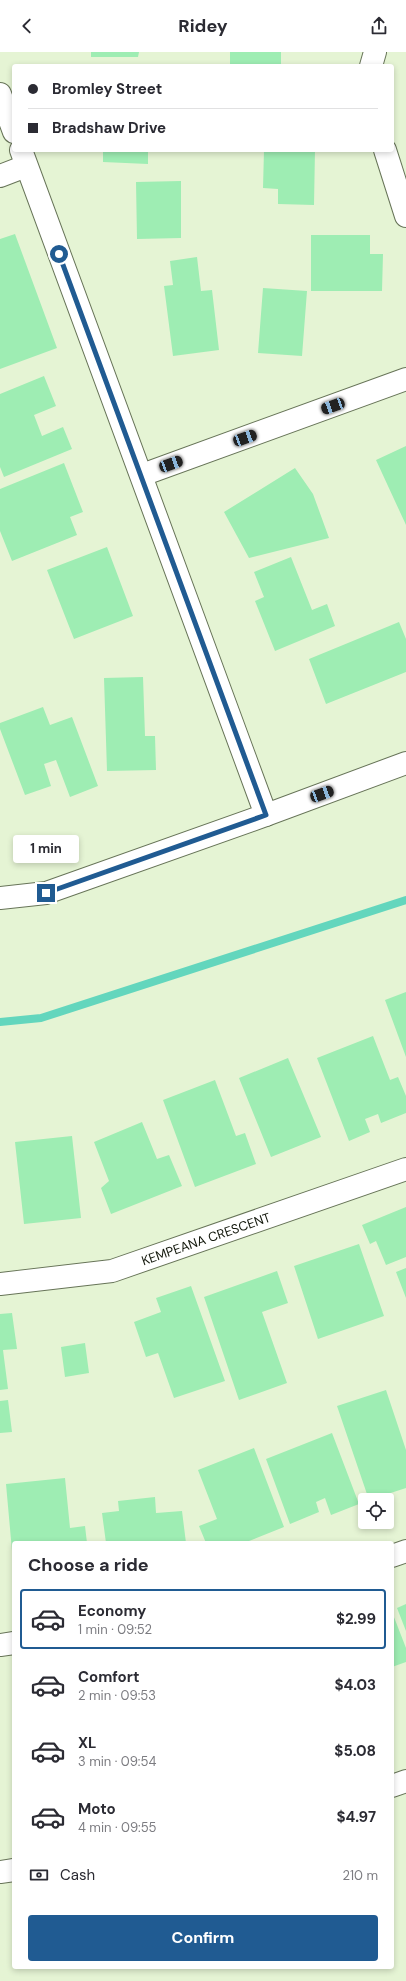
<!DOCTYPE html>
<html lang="en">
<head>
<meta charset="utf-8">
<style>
  body { margin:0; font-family:"DM Sans",sans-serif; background:#f7f7f7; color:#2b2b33; height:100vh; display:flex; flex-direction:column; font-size:15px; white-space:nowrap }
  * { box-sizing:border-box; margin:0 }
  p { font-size:13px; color:#7c7c81 }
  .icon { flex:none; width:22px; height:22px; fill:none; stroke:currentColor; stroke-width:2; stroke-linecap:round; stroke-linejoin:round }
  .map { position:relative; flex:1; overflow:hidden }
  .sheet { position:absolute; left:12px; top:1489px; width:382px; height:428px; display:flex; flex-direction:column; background:#fff; border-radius:4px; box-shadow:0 2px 6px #0003 }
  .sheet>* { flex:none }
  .banner { position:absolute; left:12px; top:12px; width:382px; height:88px; border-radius:4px; box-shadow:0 2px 6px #0003; display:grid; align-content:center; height:88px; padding:0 16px; background:#fff }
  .buttons { position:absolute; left:358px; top:1441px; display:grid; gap:8px }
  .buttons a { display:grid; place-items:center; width:36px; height:36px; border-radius:4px; background:#fff; box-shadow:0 2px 6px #0003; font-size:20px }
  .end { position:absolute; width:18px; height:18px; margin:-9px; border:5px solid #205b92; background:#fff; box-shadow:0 0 0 2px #fff }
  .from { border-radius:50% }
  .bubble { position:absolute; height:28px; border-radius:4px; background:#fff; box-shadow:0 2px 6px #0003; font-size:13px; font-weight:700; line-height:28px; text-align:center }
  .car { position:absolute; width:12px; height:24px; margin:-12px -6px; border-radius:5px; box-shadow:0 0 3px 1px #0007; background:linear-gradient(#222 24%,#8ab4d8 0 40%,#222 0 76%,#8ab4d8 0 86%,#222 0) }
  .banner b { display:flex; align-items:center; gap:14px; height:38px; font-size:15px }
  .banner b+b { border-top:1px solid #e1e1e2 }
  .banner i { width:10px; height:10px; background:#2b2b33 }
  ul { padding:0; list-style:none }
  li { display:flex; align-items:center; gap:12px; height:60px; margin:0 8px 6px; padding:0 8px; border:2px solid transparent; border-radius:4px }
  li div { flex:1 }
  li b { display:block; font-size:15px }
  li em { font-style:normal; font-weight:700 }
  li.current { border-color:#205b92 }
  li>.icon { width:36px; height:36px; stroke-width:1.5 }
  h2 { padding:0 16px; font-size:18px; line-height:48px }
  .pay { display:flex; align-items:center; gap:10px; height:44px; padding:0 16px; font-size:15px }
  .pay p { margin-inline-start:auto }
  .primary-button { display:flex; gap:8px; margin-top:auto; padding:8px 16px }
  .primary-button a { flex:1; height:46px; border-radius:4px; background:#205b92; color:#fff; font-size:16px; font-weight:700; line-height:46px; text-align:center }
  header { display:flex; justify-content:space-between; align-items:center; height:52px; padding:0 16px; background:#fff; font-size:18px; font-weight:700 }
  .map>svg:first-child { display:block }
</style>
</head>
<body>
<header><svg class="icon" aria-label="back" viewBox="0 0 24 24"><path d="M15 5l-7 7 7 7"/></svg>Ridey<svg class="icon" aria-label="share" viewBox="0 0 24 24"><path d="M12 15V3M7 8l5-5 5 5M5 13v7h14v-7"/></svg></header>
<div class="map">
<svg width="406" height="1929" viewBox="0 0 406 1929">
  <rect width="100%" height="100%" fill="#e5f4d4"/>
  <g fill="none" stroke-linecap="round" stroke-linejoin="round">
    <path stroke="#63d6bd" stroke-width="8" d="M0 970 41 966 406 848"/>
  </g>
  <path fill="#9eedb3" d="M91 0H139L138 5H91Z
    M230 0H281V14H230Z
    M103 98H148V112L103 110Z
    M264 98H315L314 153 278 152V137L263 136Z
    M181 129V186L137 187 136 130Z
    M15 182 57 296 0 317V187Z
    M311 183H370V202H383L382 239H311Z
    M197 205 201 239 212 238 219 298 173 304 164 234 173 233 170 209Z
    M263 236 307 239 302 304 258 301Z
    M44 324 56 354 34 363 42 384 63 375 72 397 4 425 0 415V342Z
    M406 394V473L376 408Z
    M64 411 83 460 70 465 77 483 12 509 0 479V437Z
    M295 416 313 442 329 486 249 506 224 460Z
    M107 495 133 564 74 587 47 518Z
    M291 505 312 558 327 552 335 574 275 599 255 549 264 545 254 520Z
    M399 570 406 587V620L326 652 309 607Z
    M143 625 145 684H155L156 718 107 719 104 626Z
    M43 655 50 673 72 665 98 734 70 745 56 708 44 712 51 734 25 743 0 677V671Z
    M406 940V1005L385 948Z
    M373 984 390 1028 398 1025 406 1044V1061L381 1071 378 1062 365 1067 370 1080 349 1089 317 1006Z
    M288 1006 321 1085 271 1105 239 1026Z
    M215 1028 236 1084 245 1081 256 1112 195 1135 163 1048Z
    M142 1070 157 1107 169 1103 182 1134 111 1162 101 1136 109 1129 94 1090Z
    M72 1084 81 1166 24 1172 15 1090Z
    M406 1155V1205L386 1213 376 1189 370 1192 362 1173Z
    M359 1192 384 1264 318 1287 294 1214Z
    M406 1216V1246L396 1220Z
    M277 1219 288 1251 262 1260 287 1331 239 1348 204 1245Z
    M191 1234 225 1329 174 1346 158 1301 146 1305 134 1270 161 1260 156 1246Z
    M12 1261 17 1297 3 1298 8 1337 0 1338V1262Z
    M85 1291 89 1321 65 1325 61 1295Z
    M386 1338 406 1398V1436L369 1448 337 1354Z
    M8 1348 12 1380 0 1381V1349Z
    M332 1381 359 1452 331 1463 325 1446 316 1450 319 1460 290 1472 266 1407Z
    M254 1396 284 1475 244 1491H206L199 1474 217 1467 198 1418Z
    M65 1426 70 1476 85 1474 87 1491H14L13 1510 6 1432Z
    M155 1445 156 1461 182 1459 186 1491H106L102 1461 119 1459 118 1449Z
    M406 1552V1579L397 1556Z
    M392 1560 406 1596V1610L392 1615Z"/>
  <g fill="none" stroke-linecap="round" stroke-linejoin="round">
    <defs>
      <g id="minor">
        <path d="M371 14 375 0"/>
        <path d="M0 42 14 80"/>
        <path d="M21 98 266 763"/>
        <path d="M385 98 406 164"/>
        <path d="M0 124 26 114"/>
        <path d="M142 423 406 327"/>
        <path id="s1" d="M0 1232 112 1219 406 1117"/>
        <path d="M392 1504 406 1499"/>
        <path d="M0 1593 14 1591"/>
        <path d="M392 1734 406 1729"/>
        <path d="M0 1820 14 1818"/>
      </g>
      <path id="tertiary" d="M0 846 46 841 266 763 406 711"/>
    </defs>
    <use href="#minor" stroke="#677458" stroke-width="24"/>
    <use href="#tertiary" stroke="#677458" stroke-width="24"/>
    <use href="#minor" stroke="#fff" stroke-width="22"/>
    <use href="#tertiary" stroke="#fff" stroke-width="22"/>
  </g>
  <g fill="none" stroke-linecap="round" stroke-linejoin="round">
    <path stroke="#205b92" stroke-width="5" d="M46 841 266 763 59 202"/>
  </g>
  <g text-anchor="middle" stroke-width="3.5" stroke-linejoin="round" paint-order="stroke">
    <g font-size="13" fill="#13180c" stroke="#f6ffec">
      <text dy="5" stroke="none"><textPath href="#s1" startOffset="212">KEMPEANA CRESCENT</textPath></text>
    </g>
  </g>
</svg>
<div class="buttons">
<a><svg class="icon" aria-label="locate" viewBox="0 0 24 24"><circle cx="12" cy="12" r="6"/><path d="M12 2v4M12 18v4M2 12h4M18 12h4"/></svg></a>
</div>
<i class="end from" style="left:59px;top:202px"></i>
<i class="end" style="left:46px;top:841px"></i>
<div class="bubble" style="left:13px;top:783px;width:66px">1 min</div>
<i class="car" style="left:333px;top:354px;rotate:250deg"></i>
<i class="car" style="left:245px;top:386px;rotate:70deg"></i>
<i class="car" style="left:171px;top:412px;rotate:70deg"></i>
<i class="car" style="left:322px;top:742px;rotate:70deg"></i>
<div class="banner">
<b><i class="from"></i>Bromley Street</b>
<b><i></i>Bradshaw Drive</b>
</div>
<section class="sheet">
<h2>Choose a ride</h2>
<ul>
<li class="current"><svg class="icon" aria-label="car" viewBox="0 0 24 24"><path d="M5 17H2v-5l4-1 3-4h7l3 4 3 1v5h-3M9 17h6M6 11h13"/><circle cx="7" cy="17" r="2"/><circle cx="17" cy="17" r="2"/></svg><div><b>Economy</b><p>1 min · 09:52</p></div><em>$2.99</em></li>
<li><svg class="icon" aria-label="car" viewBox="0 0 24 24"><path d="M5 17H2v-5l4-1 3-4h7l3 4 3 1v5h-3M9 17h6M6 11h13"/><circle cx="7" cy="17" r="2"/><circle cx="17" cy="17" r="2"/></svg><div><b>Comfort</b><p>2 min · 09:53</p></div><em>$4.03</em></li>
<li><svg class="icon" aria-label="car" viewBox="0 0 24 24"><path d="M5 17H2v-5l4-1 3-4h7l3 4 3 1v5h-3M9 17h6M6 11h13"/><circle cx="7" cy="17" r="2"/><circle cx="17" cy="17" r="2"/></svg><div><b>XL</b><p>3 min · 09:54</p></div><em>$5.08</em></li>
<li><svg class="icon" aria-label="car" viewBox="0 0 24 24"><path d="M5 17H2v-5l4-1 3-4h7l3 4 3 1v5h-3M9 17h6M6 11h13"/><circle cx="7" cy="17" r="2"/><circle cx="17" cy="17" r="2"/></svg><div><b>Moto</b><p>4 min · 09:55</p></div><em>$4.97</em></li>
</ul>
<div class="pay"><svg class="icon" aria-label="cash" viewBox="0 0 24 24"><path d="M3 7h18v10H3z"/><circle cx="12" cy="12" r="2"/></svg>Cash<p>210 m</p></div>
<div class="primary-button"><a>Confirm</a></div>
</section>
</div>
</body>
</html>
